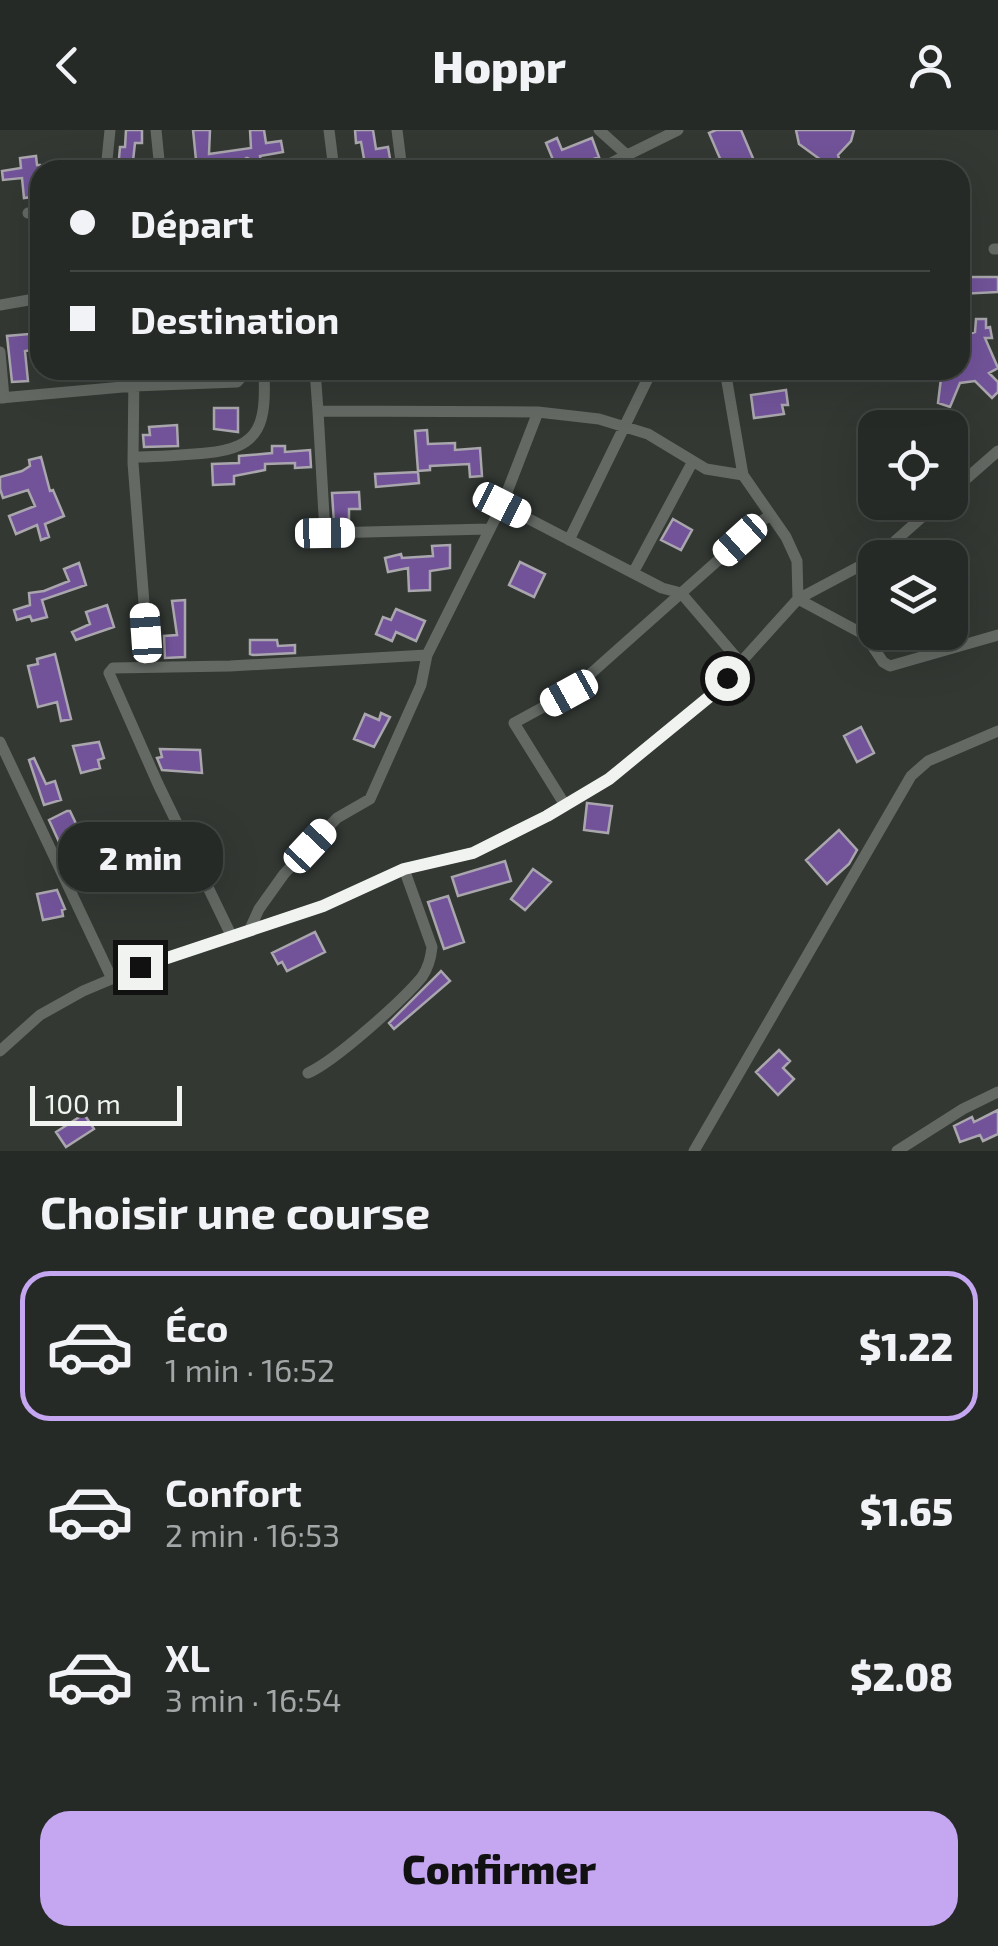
<!DOCTYPE html>
<html lang="fr">
<head>
<meta charset="utf-8">
<style>
  body { margin:0; font-family:"Exo 2",sans-serif; background:#2e322e; color:#f1f3f6; height:100vh; display:flex; flex-direction:column; font-size:38px; white-space:nowrap }
  * { box-sizing:border-box; margin:0 }
  p { font-size:32px; color:#a4a7a7 }
  .icon { flex:none; width:55px; height:55px; fill:none; stroke:currentColor; stroke-width:2; stroke-linecap:round; stroke-linejoin:round }
  .map { position:relative; height:1021px; overflow:hidden }
  .details { display:flex; flex-direction:column; background:#262a26; flex:1 }
  .details>* { flex:none }
  .hud { position:absolute; left:30px; top:30px; width:940px; height:220px; border-radius:30px; box-shadow:0 10px 40px #0002,0 0 0 2px #424643; display:grid; align-content:center; height:220px; padding:0 40px; background:#262a26 }
  .controls { position:absolute; left:858px; top:280px; display:grid; gap:20px }
  .controls a { display:grid; place-items:center; width:110px; height:110px; border-radius:20px; background:#262a26; box-shadow:0 10px 40px #0002,0 0 0 2px #424643; font-size:50px }
  .scale { position:absolute; left:30px; bottom:25px; width:152px; box-sizing:border-box; padding-left:10px; border:5px solid #f0f3f0; border-top:0; font-size:28px; line-height:35px; white-space:nowrap; color:#f0f3f0; -webkit-text-stroke:8px #333833; paint-order:stroke }
  .end { position:absolute; width:45px; height:45px; margin:-22px; border:12px solid #f0f3f0; background:#111; box-shadow:0 0 0 5px #111 }
  .from { border-radius:50% }
  .bubble { position:absolute; height:70px; border-radius:30px; background:#262a26; box-shadow:0 10px 40px #0002,0 0 0 2px #424643; font-size:32px; font-weight:800; line-height:70px; text-align:center }
  .car { position:absolute; width:30px; height:60px; margin:-30px -15px; border-radius:12px; box-shadow:0 0 8px 2px #0007; background:linear-gradient(#fff 24%,#345 0 40%,#fff 0 76%,#345 0 86%,#fff 0) }
  .hud b { display:flex; align-items:center; gap:35px; height:95px; font-size:38px }
  .hud b+b { border-top:2px solid #424643 }
  .hud i { width:25px; height:25px; background:#f1f3f6 }
  ul { padding:0; list-style:none }
  li { display:flex; align-items:center; gap:30px; height:150px; margin:0 20px 15px; padding:0 20px; border:5px solid transparent; border-radius:30px }
  li div { flex:1 }
  li b { display:block; font-size:38px }
  li em { font-style:normal; font-weight:800 }
  li.current { border-color:#c5a7f1 }
  li>.icon { width:90px; height:90px; stroke-width:1.5 }
  h2 { padding:0 40px; font-size:45px; line-height:120px }
  .cta { display:flex; gap:20px; margin-top:auto; padding:20px 40px }
  .cta a { flex:1; height:115px; border-radius:30px; background:#c5a7f1; color:#111; font-size:40px; font-weight:800; line-height:115px; text-align:center }
  header { display:flex; justify-content:space-between; align-items:center; height:130px; padding:0 40px; background:#262a26; font-size:45px; font-weight:800 }
  .map>svg:first-child { display:block }
</style>
</head>
<body>
<header><svg class="icon" aria-label="back" viewBox="0 0 24 24"><path d="M15 5l-7 7 7 7"/></svg>Hoppr<svg class="icon" aria-label="person" viewBox="0 0 24 24"><circle cx="12" cy="8" r="4"/><path d="M4 21q1-7 8-7t8 7"/></svg></header>
<div class="map">
<svg width="998" height="1021" viewBox="0 0 998 1021">
  <rect width="100%" height="100%" fill="#333833"/>
  <path fill="#72539a" stroke="#a9a6ad" stroke-width="2.5" d="M126 0H142V13H135L132 40H118L120 17H125Z
    M193 0H210L209 24 251 18 250 0H264L266 13 281 11 283 22 260 26 262 38 256 39 253 31 247 28 238 32 237 40H197Z
    M355 0H373L376 19 388 17 392 40H366L361 12 356 13Z
    M716 0H741L758 40H725L709 3Z
    M796 0H854L851 11 838 25 840 32 823 36 821 30 799 14Z
    M557 8 562 20 592 8 599 27 573 37 571 32 556 37 546 13Z
    M36 26 37 35H40V66L24 68 22 48 3 50 2 41 21 38 20 28Z
    M964 147H998V162L960 164Z
    M976 189H986V198L990 197 992 208H985L998 238 989 243 998 252V262L992 268 975 251 960 253 950 277 938 273 942 240H960V207L975 202Z
    M40 203V219L25 221 28 251 12 252 7 206Z
    M786 260 788 275H782L784 284 754 288 751 265Z
    M214 278H238V302L214 299Z
    M177 295 178 316 144 317 143 305H150L149 297Z
    M427 300 428 314 455 313V320L480 318 482 346 470 347 469 334 430 336V340L418 341 415 301Z
    M272 316H285V322L310 320 311 337 295 338V333L265 334V340L234 346V354L213 355 212 334 239 333V326L272 323Z
    M41 327 50 361 53 360 64 386 45 394 49 407 41 410 37 395 16 404 9 386 35 376 28 360 3 368 0 359V347L22 341 30 336 29 330Z
    M418 342 419 353 376 357 375 344Z
    M359 362 360 379H349V393H334L332 363Z
    M673 389 692 400 681 420 661 410Z
    M450 415V438L430 441V460L409 461 408 438 388 442 385 428 401 424 402 428 433 426 432 416Z
    M520 432 545 444 534 467 509 455Z
    M79 433 86 455 42 470 47 487 32 491 30 486 17 490 14 480 30 475 29 463 44 461 69 451 64 439Z
    M185 470V527L165 528 164 506 177 505 172 471Z
    M107 475 114 497 76 510 72 502 90 494 86 482Z
    M396 479 425 491 416 511 396 502 392 511 376 504 383 487 391 490Z
    M250 510H277L278 516 295 515V523L253 525 250 524Z
    M55 524 71 589 61 591 57 572 38 577 28 536 38 534 37 529Z
    M381 583 390 587 374 617 354 609 365 584 379 590Z
    M861 597 874 623 857 632 844 606Z
    M99 612 104 628 98 630 100 638 81 643 73 616Z
    M160 619 200 620 202 643 162 640 157 628 162 627Z
    M34 628 46 654 55 651 61 670 44 675 29 630Z
    M587 673 612 676 608 703 584 700Z
    M67 681H70L80 702 76 704 89 728 72 737 67 728 71 726 62 710 59 712 49 690Z
    M839 700 857 720 849 734 827 754 806 730Z
    M505 731 511 751 458 766 452 747Z
    M533 739 551 752 525 780 511 769Z
    M57 760 65 779 62 780 63 786 43 790 37 764Z
    M448 766 464 812 444 819 428 772Z
    M315 802 325 822 287 841 282 832 278 834 272 823Z
    M441 841 450 851 394 899 389 893Z
    M779 920 790 931 783 938 794 949 778 965 756 942Z
    M998 980V1004L983 1011 980 1005 960 1012 954 996 972 987 974 992Z
    M84 984 94 999 66 1017 56 1002Z"/>
  <g fill="none" stroke-linecap="round" stroke-linejoin="round">
    <path stroke="#646964" stroke-width="11" d="M156 0 160 40
      M329 0 334 40
      M397 0 402 40
      M599 0 628 26 632 40
      M246 37 247 40
      M106 40 110 0
      M597 40 678 0
      M28 83 40 82
      M994 119H998
      M0 175 40 168
      M0 222 4 268
      M134 240 133 333 149 537
      M315 240 318 281 538 282 599 289 648 304 706 339 743 345
      M725 240 743 345 786 407 797 431 798 469 865 505 883 532 890 536 998 505
      M0 268 134 256 237 252 248 240
      M318 281 325 403 489 399
      M133 327C158 327 181 325 206 323 263 318 266 292 264 240
      M950 363 998 321
      M502 375 538 282
      M569 410 652 240
      M876 428 939 372
      M633 443 693 331
      M0 612 112 849
      M565 675 514 593 569 563 770 384
      M249 801 259 779 284 744 337 688 370 669 421 555 427 525
      M232 807 158 654 109 543 113 538 230 536 427 525 502 375 662 458 681 463 741 533
      M0 921 40 885 83 861 140 837 323 776 404 739 473 723 547 686 609 649 713 563 798 469 875 428
      M308 943C335 931 402 871 422 847 428 838 431 828 432 817L404 739
      M694 1021 911 646 928 631 998 601
      M897 1021 963 979 998 962"/>
  </g>
  <g fill="none" stroke-linecap="round" stroke-linejoin="round">
    <path stroke="#f0f3f0" stroke-width="12" d="M140 837 323 776 404 739 473 723 547 686 609 649 714 563 727 548"/>
  </g>
</svg>
<div class="controls">
<a><svg class="icon" aria-label="locate" viewBox="0 0 24 24"><circle cx="12" cy="12" r="6"/><path d="M12 2v4M12 18v4M2 12h4M18 12h4"/></svg></a>
<a><svg class="icon" aria-label="layers" viewBox="0 0 24 24"><path d="M12 4l9 5-9 5-9-5zM3 14l9 5 9-5"/></svg></a>
</div>
<div class="scale">100 m</div>
<i class="end from" style="left:727px;top:548px"></i>
<i class="end" style="left:140px;top:837px"></i>
<div class="bubble" style="left:58px;top:692px;width:165px">2 min</div>
<i class="car" style="left:502px;top:375px;rotate:117deg"></i>
<i class="car" style="left:325px;top:403px;rotate:89deg"></i>
<i class="car" style="left:740px;top:410px;rotate:228deg"></i>
<i class="car" style="left:146px;top:503px;rotate:356deg"></i>
<i class="car" style="left:569px;top:563px;rotate:241deg"></i>
<i class="car" style="left:310px;top:716px;rotate:43deg"></i>
<div class="hud">
<b><i class="from"></i>Départ</b>
<b><i></i>Destination</b>
</div>
</div>
<section class="details">
<h2>Choisir une course</h2>
<ul>
<li class="current"><svg class="icon" aria-label="car" viewBox="0 0 24 24"><path d="M5 17H2v-5l4-1 3-4h7l3 4 3 1v5h-3M9 17h6M6 11h13"/><circle cx="7" cy="17" r="2"/><circle cx="17" cy="17" r="2"/></svg><div><b>Éco</b><p>1 min · 16:52</p></div><em>$1.22</em></li>
<li><svg class="icon" aria-label="car" viewBox="0 0 24 24"><path d="M5 17H2v-5l4-1 3-4h7l3 4 3 1v5h-3M9 17h6M6 11h13"/><circle cx="7" cy="17" r="2"/><circle cx="17" cy="17" r="2"/></svg><div><b>Confort</b><p>2 min · 16:53</p></div><em>$1.65</em></li>
<li><svg class="icon" aria-label="car" viewBox="0 0 24 24"><path d="M5 17H2v-5l4-1 3-4h7l3 4 3 1v5h-3M9 17h6M6 11h13"/><circle cx="7" cy="17" r="2"/><circle cx="17" cy="17" r="2"/></svg><div><b>XL</b><p>3 min · 16:54</p></div><em>$2.08</em></li>
</ul>
<div class="cta"><a>Confirmer</a></div>
</section>
</body>
</html>
